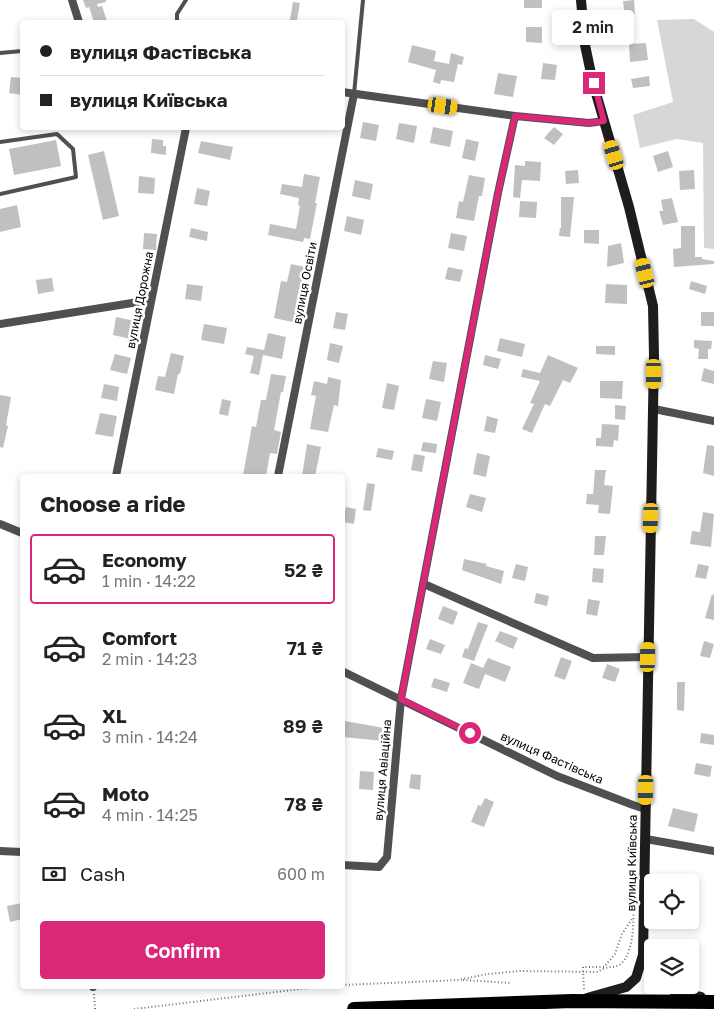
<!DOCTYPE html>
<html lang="en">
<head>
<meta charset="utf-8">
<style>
  body { margin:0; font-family:"Golos Text",sans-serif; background:#f2f2f2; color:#222; height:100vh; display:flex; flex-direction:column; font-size:19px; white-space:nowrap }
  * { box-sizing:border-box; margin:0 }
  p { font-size:16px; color:#767676 }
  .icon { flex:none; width:28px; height:28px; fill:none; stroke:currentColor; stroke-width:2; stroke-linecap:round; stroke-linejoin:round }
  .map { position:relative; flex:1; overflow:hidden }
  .drawer { position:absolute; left:20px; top:474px; width:325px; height:515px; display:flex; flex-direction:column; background:#fff; border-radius:5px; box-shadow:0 2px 8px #0003 }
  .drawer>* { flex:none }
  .guide { position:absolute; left:20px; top:20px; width:325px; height:110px; border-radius:5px; box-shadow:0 2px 8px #0003; display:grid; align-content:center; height:110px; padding:0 20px; background:#fff }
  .buttons { position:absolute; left:644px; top:874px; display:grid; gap:10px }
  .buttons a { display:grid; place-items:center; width:55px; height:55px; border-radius:5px; background:#fff; box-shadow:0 2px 8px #0003; font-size:25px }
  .end { position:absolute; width:22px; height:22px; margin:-11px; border:6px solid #db2777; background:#fff; box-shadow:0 0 0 2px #fff }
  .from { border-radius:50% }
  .bubble { position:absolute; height:35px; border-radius:5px; background:#fff; box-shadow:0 2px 8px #0003; font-size:16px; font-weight:600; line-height:35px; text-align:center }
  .car { position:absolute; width:15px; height:30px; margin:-15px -8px; border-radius:6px; box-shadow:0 0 4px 1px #0007; background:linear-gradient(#f5c518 24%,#345 0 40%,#f5c518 0 76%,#345 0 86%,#f5c518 0) }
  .guide b { display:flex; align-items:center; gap:18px; height:48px; font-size:19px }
  .guide b+b { border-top:1px solid #e0e0e0 }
  .guide i { width:12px; height:12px; background:#222 }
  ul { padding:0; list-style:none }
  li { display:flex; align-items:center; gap:15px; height:70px; margin:0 10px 8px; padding:0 10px; border:2px solid transparent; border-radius:5px }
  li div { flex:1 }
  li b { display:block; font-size:19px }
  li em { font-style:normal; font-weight:600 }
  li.selected { border-color:#db2777 }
  li>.icon { width:45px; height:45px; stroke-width:1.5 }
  h2 { padding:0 20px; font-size:22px; line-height:60px }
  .pay { display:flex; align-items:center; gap:12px; height:55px; padding:0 20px; font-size:19px }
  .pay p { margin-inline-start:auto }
  .action { display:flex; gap:10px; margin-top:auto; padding:10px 20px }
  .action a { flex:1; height:58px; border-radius:5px; background:#db2777; color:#fff; font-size:20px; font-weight:600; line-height:58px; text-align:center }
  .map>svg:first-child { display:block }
</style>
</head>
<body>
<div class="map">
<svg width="714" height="1009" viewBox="0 0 714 1009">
  <rect width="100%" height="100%" fill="#fff"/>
  <path fill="#d7d7d7" d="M694 19 714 32V249L704 248 703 143 677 139 640 148 633 115 673 102 657 20Z"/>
  <path fill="#c0c0c0" d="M83 0H106V2L97 4 98 7 102 6 107 21 94 22 89 7 86 8Z
    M524 0H542V8H524Z
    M634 0 635 14H633L634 40 613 41 612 26 626 25 623 1Z
    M293 2 300 3 297 20H290Z
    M526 27H542V43L526 42Z
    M646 43 648 60 630 62 629 44Z
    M412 45 436 51 434 61 449 64 451 53 464 57 462 65 458 64 454 82 441 80 440 84 433 82 436 70 408 62Z
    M543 63 557 65 555 80 541 79Z
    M498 73 517 76 513 97 494 94Z
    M649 76 650 86 633 88 631 79Z
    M11 77 22 78V95L9 93Z
    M363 122 379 125 376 141 360 138Z
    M399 123 417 126 414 143 396 139Z
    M433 127 453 131 450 147 430 143Z
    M554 127 563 134 554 145 544 138Z
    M152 139 163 140V146H166V155L151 153Z
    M466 139 479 142 475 161 462 158Z
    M56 140 61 166 14 175 9 149Z
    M201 141 233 147 230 160 198 153Z
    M104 151 119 216 103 220 88 155Z
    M668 151 673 167 658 172 653 156Z
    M525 161 541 162 540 181 522 180 520 198 513 197 515 165 525 166Z
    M578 170 579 183 566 184 565 171Z
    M694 170 695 189 680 190 679 171Z
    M304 174 320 177 315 203H317L310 239 304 238 303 242 268 235 270 224 296 229 300 206 298 205 299 198 280 194 282 184 302 187Z
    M469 175 485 178 482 196H479L474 221 456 218 459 201 463 202Z
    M139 176 155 178 154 194 138 193Z
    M355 180 373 184 370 200 352 196Z
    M197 188 210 191 207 206 194 204Z
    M561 197H574L570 237 559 236 560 228H561Z
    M672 198 678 222 663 225 659 211H663L661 200Z
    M520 201 537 202 536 218 519 217Z
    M17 205 21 227 0 232V209Z
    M347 216 364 220 361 235 344 231Z
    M681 226H695V257H702V259L714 261V264L674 267 673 249 681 248Z
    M191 228 208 232 207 241 189 237Z
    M584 230H599V244L584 243Z
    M144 233 157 234 156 250 143 249Z
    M451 233 467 236 464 251 448 248Z
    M621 243 624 263 607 267 608 246Z
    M291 264 310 268 297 323 274 318 281 281 287 282Z
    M448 267 463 270 460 282 445 279Z
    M52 278 54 291 38 294 36 280Z
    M691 281 707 286 705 294 689 289Z
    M187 284 203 286 201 301 185 299Z
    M606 284 627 285V304L605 303Z
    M336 312 348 314 345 330 333 328Z
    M701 312H714V326H701Z
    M116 317 135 321 131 339 113 335Z
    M204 324 227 328 224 344 201 340Z
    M268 333 286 337 282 359 263 355 259 375 250 373 254 356 245 354 247 347 264 350Z
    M500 338 525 344 522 357 497 351Z
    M694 340 712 341 711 349H708V359H698L699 349 694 348Z
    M330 343 343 346 339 363 327 360Z
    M596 346H615V355L596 354Z
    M171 353 184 356 180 374H178L174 394 155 390 158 376 165 377Z
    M115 354 131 358 127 374 110 370Z
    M485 355 501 359 498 369 483 365Z
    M548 355 578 368 570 383 563 380 550 406 545 404 532 433 522 429 534 404 530 403 540 381 521 377 523 369 540 373Z
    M433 361 447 363 444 382 429 379Z
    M704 368 714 371V384L701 381Z
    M271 374 286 376 283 392H281L274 430 281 432 277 454 270 453 266 476 243 475 252 426 256 427 261 400H266Z
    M328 377 341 380 338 406 334 405 328 432 310 429 316 396 311 395 314 381 327 384Z
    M600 381H623L622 399 600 398Z
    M387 383 399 386 394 410 382 408Z
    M104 384 119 387 117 401 101 398Z
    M0 395 11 397 6 425 8 426 3 448 0 447Z
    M222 399 231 401 228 416 219 414Z
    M426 399 441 402 437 421 422 418Z
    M615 405 626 406 625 420 615 419Z
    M100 413 117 416 113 437 95 434Z
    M487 416 498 419 495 433 484 431Z
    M602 424 619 425 618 441 614 440 613 447 596 446V438H601Z
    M423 442 437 444 436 453 421 451Z
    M307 444 321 447 315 476H302Z
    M707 445 714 446V476L703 473Z
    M378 448 394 451 392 460 376 457Z
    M477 453 490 456 486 477 473 474Z
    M414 454 425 456 422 472 411 470Z
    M595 470H606L604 485 613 486 610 514 598 513 599 505 586 504 587 494H593Z
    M367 483 375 484 371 511 363 510Z
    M470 494 486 498 482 512 466 507Z
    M346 507 356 509 354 524 343 522Z
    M703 512 714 514 711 547 690 544 692 531 700 532Z
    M595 536H606L604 555H594Z
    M464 559 487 564 486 566 504 571 501 584 462 570Z
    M516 564 528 567 525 581 512 578Z
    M698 564 709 566 706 579 695 577Z
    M593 568 604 569 603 583 592 582Z
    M536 593 549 596 547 606 534 603Z
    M712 594 714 595V620L705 618Z
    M588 599 600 601 597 616 586 614Z
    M443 606 458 612 453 625 438 619Z
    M478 622 488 625 474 661 462 657 465 648 468 649Z
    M500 631 518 638 513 649 495 641Z
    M430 639 445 645 441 654 426 649Z
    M704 641 714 644 710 658 700 656Z
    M561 657 572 661 565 680 554 676Z
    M488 658 511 667 505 682 485 674 479 689 463 683 471 663 483 668Z
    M607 664 620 669 615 682 602 678Z
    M434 678 450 683 447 692 431 687Z
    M677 682H685L684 711 677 710Z
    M345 721 384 728 383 741 343 737Z
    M701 733 714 735V745L700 743Z
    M696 763 712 766 710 777 694 774Z
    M360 771 374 772 373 790 359 789Z
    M411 774 421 775 420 790 409 788Z
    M485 798 494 802 484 827 471 822 478 805 481 806Z
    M673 808 698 814 694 832 668 826Z
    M22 903V919L10 922 7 906Z"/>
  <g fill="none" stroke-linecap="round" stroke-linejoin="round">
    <path stroke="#727272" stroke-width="2" stroke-dasharray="1 2.5" stroke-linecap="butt" d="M463 980 511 983
      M342 985 458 980 488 974 520 971 598 972C607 965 612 969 619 965 638 954 633 900 633 880
      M584 989 583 967H604L615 954 622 934 632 919
      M94 994 95 1009
      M134 1009 326 986"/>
    <path stroke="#505050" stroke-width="4" d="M177 22V14L186 0
      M0 53 22 51
      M354 94 363 0
      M0 142 57 134 73 149 76 177 0 194"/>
    <path stroke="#505050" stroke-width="8" d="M72 0 79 22
      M342 92 515 116 589 123 604 121
      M0 324 151 300
      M654 409 714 421
      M116 476 186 128
      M278 476 354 94
      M0 524 22 533
      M424 584 593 658 648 657
      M342 671 557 776 633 805 645 809
      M646 839 714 851
      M0 851 22 852
      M342 865 379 867 387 857 401 699 498 193 515 116
      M93 986V987"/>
    <path stroke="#1d1d1d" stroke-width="10" d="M581 0 585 45 593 83 629 207 653 306 654 356 643 955 636 978 626 987 587 998
      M643 955 652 972
      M665 985 675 992 701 997"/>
    <path stroke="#000" stroke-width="14" d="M354 1009 572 1001 714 1002"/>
  </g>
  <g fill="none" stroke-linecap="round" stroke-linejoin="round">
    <path stroke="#db2777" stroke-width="6" d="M470 733 401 699 498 193 515 116 589 123 604 121 594 83"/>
  </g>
  <g text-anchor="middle" stroke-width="5" stroke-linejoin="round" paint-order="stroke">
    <g font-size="12" fill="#000" stroke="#fff">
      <text transform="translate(305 283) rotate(-79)" y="4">вулиця Освіти</text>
      <text transform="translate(140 300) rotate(-79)" y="4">вулиця Дорожна</text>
      <text transform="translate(552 758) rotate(24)" y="4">вулиця Фастівська</text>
      <text transform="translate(383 770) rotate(-85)" y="4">вулиця Авіаційна</text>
      <text transform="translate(632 863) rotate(-89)" y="4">вулиця Київська</text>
    </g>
  </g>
</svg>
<div class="buttons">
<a><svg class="icon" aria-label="locate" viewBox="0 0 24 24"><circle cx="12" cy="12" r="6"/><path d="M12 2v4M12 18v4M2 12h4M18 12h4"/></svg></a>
<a><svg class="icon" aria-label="layers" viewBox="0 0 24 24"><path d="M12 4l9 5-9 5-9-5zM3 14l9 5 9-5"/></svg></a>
</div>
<i class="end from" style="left:470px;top:733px"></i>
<i class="end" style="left:594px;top:83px"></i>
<div class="bubble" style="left:552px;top:10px;width:82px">2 min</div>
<i class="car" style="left:443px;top:106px;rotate:98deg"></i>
<i class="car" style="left:614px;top:155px;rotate:343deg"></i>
<i class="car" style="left:645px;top:273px;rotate:346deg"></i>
<i class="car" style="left:654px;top:374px;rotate:180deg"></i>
<i class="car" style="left:651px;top:518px;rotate:182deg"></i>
<i class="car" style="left:648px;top:657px;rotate:1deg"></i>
<i class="car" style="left:646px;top:790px;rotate:181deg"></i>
<div class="guide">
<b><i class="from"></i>вулиця Фастівська</b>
<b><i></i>вулиця Київська</b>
</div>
<section class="drawer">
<h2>Choose a ride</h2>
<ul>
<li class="selected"><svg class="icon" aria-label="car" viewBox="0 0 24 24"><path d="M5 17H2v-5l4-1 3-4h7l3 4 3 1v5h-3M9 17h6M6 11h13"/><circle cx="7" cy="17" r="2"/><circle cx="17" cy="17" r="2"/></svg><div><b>Economy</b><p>1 min · 14:22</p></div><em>52 ₴</em></li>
<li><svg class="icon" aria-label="car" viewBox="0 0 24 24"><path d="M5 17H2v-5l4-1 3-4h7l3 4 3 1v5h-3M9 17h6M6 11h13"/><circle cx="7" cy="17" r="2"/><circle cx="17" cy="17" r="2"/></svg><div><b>Comfort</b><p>2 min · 14:23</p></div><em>71 ₴</em></li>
<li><svg class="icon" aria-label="car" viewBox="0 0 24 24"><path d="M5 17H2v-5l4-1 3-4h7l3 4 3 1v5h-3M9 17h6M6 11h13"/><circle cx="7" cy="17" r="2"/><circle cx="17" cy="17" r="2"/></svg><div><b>XL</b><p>3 min · 14:24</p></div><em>89 ₴</em></li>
<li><svg class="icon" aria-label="car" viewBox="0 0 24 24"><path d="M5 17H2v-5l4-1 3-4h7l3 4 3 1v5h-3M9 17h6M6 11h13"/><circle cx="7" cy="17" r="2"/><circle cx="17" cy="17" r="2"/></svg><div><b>Moto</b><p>4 min · 14:25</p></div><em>78 ₴</em></li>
</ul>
<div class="pay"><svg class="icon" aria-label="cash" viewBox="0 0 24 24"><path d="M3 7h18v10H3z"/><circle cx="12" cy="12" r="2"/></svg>Cash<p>600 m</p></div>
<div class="action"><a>Confirm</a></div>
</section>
</div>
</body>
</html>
